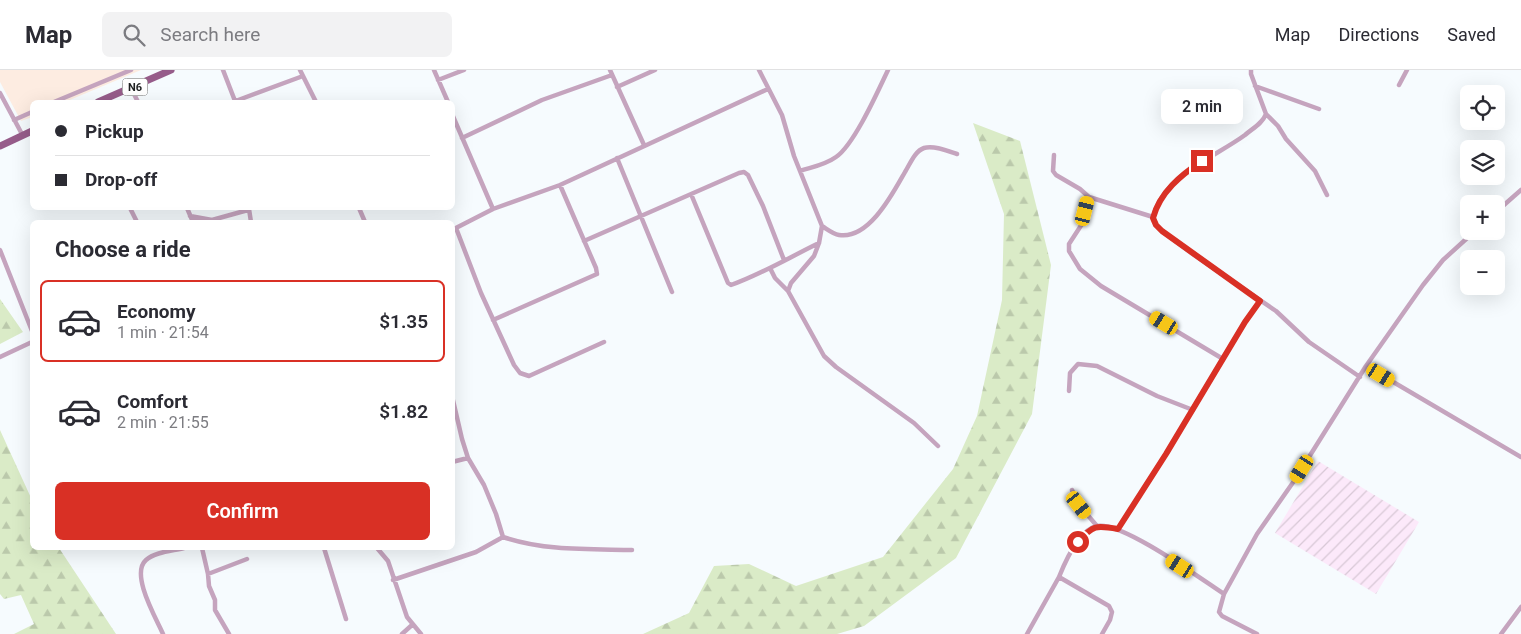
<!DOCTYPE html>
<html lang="en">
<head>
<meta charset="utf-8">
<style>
  body { margin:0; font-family:Roboto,sans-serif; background:#f2f2f3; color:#2b2b33; height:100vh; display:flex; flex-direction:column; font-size:19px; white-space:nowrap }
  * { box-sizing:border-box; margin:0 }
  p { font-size:16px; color:#7c7c81 }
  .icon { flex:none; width:28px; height:28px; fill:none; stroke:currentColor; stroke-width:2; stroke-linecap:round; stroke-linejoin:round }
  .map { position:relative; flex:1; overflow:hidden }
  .panel { position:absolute; left:30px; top:150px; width:425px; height:330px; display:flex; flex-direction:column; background:#fff; border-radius:8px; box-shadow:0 5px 20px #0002 }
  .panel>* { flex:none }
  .banner { position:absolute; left:30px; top:30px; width:425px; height:110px; border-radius:8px; box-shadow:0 5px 20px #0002; display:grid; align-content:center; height:110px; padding:0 25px; background:#fff }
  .controls { position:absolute; left:1460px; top:15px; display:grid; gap:10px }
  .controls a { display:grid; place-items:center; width:45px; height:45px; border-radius:8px; background:#fff; box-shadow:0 5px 20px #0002; font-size:25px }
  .end { position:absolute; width:22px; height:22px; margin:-11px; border:6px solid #d93025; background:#fff; box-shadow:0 0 0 2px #fff }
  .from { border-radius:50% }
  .bubble { position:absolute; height:35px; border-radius:8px; background:#fff; box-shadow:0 5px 20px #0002; font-size:16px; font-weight:600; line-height:35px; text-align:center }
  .car { position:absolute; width:15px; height:30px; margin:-15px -8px; border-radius:6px; box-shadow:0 0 4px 1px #0007; background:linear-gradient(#f5c518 24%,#345 0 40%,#f5c518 0 76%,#345 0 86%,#f5c518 0) }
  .banner b { display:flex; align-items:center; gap:18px; height:48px; font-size:19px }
  .banner b+b { border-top:1px solid #e1e1e2 }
  .banner i { width:12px; height:12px; background:#2b2b33 }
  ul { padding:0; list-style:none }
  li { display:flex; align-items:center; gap:15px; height:82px; margin:0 10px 8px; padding:0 15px; border:2px solid transparent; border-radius:8px }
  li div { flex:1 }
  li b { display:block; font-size:19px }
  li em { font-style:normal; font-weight:600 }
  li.on { border-color:#d93025 }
  li>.icon { width:45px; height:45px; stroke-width:1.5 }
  h2 { padding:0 25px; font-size:22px; line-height:60px }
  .cta { display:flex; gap:10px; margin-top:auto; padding:10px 25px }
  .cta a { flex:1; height:58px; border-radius:8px; background:#d93025; color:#fff; font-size:20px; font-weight:600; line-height:58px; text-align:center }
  header { display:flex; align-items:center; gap:30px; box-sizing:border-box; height:70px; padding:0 25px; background:#fff; border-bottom:1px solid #e1e1e2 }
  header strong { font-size:24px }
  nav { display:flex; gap:28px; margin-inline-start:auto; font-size:18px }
  .search { width:350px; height:45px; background:#f2f2f3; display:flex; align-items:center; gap:12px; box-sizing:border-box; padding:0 18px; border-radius:8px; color:#7c7c81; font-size:19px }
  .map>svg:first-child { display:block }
</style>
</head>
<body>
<header>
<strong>Map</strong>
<div class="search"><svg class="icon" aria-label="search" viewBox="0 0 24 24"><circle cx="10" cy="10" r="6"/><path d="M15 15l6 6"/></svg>Search here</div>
<nav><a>Map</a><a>Directions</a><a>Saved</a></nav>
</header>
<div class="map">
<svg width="1521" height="564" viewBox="0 0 1521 564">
  <defs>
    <pattern id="industrial-furrows" width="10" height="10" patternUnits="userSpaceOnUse" patternTransform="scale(1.25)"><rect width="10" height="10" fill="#fce9fa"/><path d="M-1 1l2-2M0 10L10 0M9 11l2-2" fill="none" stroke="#d8c8d6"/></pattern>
    <pattern id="forest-firs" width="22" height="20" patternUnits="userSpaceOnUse" patternTransform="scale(1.25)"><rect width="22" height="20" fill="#daebc7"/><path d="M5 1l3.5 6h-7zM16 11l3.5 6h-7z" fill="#bbc9ab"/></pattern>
  </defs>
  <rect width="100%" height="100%" fill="#f6fbfe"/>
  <path fill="url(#industrial-furrows)" d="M1318 391 1419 452 1376 524 1275 463Z"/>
  <path fill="#fdece1" d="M0 0H141L65 32H32V47L21 51 0 12Z"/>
  <path fill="url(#forest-firs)" d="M973 53 1020 71 1051 195 1032 344 956 488 864 556 837 564H643L689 543 714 496 749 494 796 516 883 487 953 399 977 346 1002 230 1004 144Z
    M0 229 23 262 0 274Z
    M0 360 32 430V478H59L116 564H14L34 554 21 525 4 529 0 524Z"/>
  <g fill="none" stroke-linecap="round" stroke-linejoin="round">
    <path stroke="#c5a4be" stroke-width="4.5" d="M223 0 235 31
      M300 0 316 32
      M434 0 448 32
      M610 0 644 75
      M759 0 782 45 794 86 822 156 819 173 814 186 791 213 788 221
      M1251 0V4L1266 44 1278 56 1286 69 1315 101 1327 125
      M438 10 464 0
      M1399 15 1407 0
      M1255 16 1319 39
      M617 17 655 0
      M131 18 138 32
      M0 23 23 66
      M54 32 131 0
      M233 32 303 6
      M452 44 493 139
      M14 50 32 42
      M462 68 542 30 612 5
      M1054 85 1053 101 1056 105 1080 119 1089 127 1153 147C1164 105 1212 89 1245 65 1253 58 1262 54 1266 44
      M617 88 672 222
      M800 101C812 97 825 95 836 87 854 75 878 21 888 0
      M691 124 728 213 731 215C762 204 790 187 819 173
      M1089 127 1082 154 1069 174V181L1080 199 1101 216 1223 289
      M130 138 137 152
      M187 138 193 152
      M359 138 365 152
      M249 139 251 152
      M1496 142 1521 120
      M190 146 212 150 248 140
      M1153 147 1156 155 1162 161 1194 185 1276 241 1309 272 1360 307
      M822 156C827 159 833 164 839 165 869 170 893 123 905 102 910 94 915 81 924 78 934 75 948 81 957 84
      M456 158 481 223 514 295 520 303 529 306 604 272
      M452 160 493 139 560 115 768 19
      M584 171 739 103 744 102 748 105 763 136 784 190
      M0 180 32 261
      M770 198 775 208 788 221 824 286 836 297 914 353 938 376
      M493 250 597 204 596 198 560 115
      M0 287 32 272
      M1366 296 1521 387
      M1069 321 1070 303 1078 294 1097 296 1157 326 1193 340
      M452 392 468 388
      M1072 420 1079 435 1097 456
      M1118 459 1166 384 1245 252 1260 231
      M503 467C544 481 589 479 632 480
      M202 478 208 504 209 516 215 530V540L229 564
      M324 478 346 549
      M377 478 388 491 407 547 421 564
      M208 504 247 489
      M1059 507C1065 492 1079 460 1097 456 1122 451 1201 509 1224 524
      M393 510 476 482 503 467 496 444 484 415 468 388 462 369 452 326
      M163 564C156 548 130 504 146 490 155 482 172 481 184 478
      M402 564 412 555
      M1027 564 1059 507 1109 536 1112 542 1110 550 1102 564
      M1257 564 1222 546 1219 542 1224 524 1257 464 1294 411 1366 296 1423 215 1443 190 1475 161
      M1501 564 1521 537"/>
    <path stroke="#965c8a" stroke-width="7" d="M98 32 171 0
      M0 76 32 61"/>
  </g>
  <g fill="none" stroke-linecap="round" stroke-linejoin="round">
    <path stroke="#d93025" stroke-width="6" d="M1078 472C1093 455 1096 455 1118 459L1166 384 1245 252 1260 231 1162 161 1156 155 1153 148C1160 122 1181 105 1202 91"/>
  </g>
  <g text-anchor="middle" stroke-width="4.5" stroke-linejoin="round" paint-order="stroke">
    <rect fill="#fff" stroke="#626464" stroke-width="1" x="122.5" y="8.5" width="25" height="17" rx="4"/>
    <g font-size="11" font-weight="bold" fill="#1f2122">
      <text x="135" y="21">N6</text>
    </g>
  </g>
</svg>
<div class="controls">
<a><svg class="icon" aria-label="locate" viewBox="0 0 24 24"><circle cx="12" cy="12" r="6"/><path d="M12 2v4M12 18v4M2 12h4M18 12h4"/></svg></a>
<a><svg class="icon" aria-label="layers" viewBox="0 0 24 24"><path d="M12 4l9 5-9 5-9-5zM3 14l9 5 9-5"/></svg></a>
<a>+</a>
<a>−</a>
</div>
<i class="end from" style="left:1078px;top:472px"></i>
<i class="end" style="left:1202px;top:91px"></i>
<div class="bubble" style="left:1161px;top:19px;width:82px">2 min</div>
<i class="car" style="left:1085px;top:141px;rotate:14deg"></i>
<i class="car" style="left:1164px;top:253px;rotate:301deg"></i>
<i class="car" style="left:1381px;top:305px;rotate:121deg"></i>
<i class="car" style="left:1302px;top:399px;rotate:212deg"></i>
<i class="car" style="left:1079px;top:435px;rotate:142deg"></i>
<i class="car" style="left:1180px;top:496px;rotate:303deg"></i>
<div class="banner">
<b><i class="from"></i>Pickup</b>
<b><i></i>Drop-off</b>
</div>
<section class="panel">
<h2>Choose a ride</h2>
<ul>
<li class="on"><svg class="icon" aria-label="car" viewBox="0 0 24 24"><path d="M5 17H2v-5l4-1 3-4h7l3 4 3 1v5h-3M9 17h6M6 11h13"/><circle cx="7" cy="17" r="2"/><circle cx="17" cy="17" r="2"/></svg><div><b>Economy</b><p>1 min · 21:54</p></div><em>$1.35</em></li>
<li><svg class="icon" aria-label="car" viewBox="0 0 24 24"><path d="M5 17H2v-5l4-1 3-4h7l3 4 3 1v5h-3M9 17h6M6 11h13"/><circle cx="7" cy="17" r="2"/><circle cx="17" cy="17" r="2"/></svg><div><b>Comfort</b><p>2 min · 21:55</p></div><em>$1.82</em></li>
</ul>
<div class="cta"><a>Confirm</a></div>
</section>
</div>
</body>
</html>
